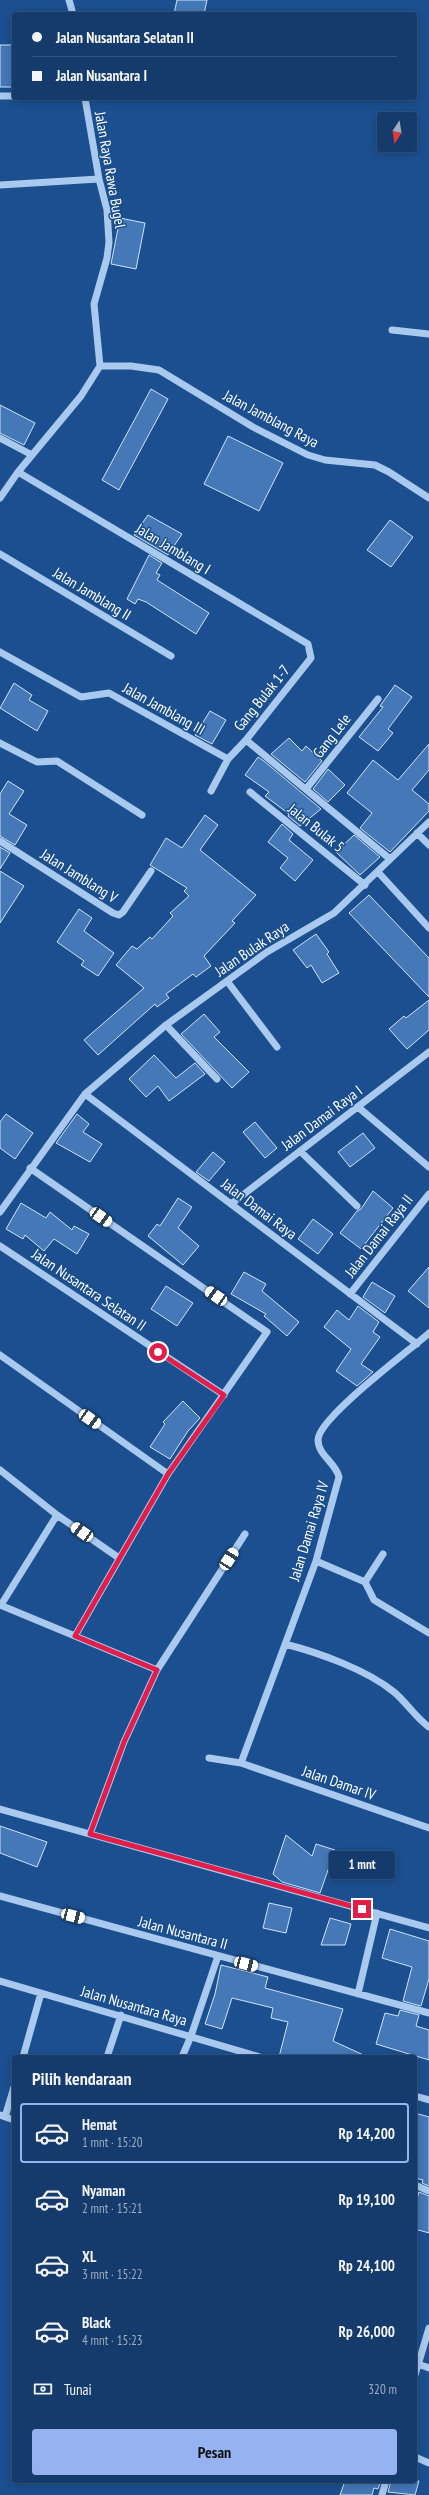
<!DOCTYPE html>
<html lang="id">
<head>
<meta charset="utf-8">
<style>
  body { margin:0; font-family:"PT Sans Narrow",sans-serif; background:#214673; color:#f1f3f6; height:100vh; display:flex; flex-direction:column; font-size:15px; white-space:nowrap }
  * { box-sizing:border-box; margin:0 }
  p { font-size:13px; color:#9dadc1 }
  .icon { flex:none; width:22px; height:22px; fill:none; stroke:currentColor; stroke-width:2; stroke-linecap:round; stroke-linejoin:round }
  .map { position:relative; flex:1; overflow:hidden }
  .side { position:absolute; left:12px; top:2055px; width:405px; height:428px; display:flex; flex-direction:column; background:#143b6b; border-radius:4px; box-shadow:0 2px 10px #0003,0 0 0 1px #33557e }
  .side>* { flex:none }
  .banner { position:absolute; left:12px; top:12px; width:405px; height:88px; border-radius:4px; box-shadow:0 2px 10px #0003,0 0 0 1px #33557e; display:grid; align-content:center; height:88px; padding:0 20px; background:#143b6b }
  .needle { width:26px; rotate:192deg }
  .tools { position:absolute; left:377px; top:112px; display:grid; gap:8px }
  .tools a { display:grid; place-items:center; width:40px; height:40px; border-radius:4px; background:#143b6b; box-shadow:0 2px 10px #0003,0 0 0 1px #33557e; font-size:20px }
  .end { position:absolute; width:18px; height:18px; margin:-9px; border:5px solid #e11d48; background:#fff; box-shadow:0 0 0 2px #fff }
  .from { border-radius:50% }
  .bubble { position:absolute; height:28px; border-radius:4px; background:#143b6b; box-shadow:0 2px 10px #0003,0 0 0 1px #33557e; font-size:13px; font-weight:800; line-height:28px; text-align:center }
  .car { position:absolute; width:12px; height:24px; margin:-12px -6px; border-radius:5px; box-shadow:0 0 3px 1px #0007; background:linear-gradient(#fff 24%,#345 0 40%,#fff 0 76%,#345 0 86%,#fff 0) }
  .banner b { display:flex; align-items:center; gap:14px; height:38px; font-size:15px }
  .banner b+b { border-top:1px solid #33557e }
  .banner i { width:10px; height:10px; background:#f1f3f6 }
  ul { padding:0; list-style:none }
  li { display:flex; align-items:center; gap:12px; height:60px; margin:0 8px 6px; padding:0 12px; border:2px solid transparent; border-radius:4px }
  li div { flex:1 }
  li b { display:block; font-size:15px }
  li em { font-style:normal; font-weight:800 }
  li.active { border-color:#95b2f1 }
  li>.icon { width:36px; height:36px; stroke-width:1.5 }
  h2 { padding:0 20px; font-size:18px; line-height:48px }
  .pay { display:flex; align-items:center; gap:10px; height:44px; padding:0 20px; font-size:15px }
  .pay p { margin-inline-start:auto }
  .cta { display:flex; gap:8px; margin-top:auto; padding:8px 20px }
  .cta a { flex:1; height:46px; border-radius:4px; background:#95b2f1; color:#111; font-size:16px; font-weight:800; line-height:46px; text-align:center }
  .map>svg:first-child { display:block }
</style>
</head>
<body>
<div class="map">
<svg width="429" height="2495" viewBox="0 0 429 2495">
  <rect width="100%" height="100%" fill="#1b4f8f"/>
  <path fill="#4478b7" stroke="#cfe3fa" d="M177 0H207L204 14H174Z
    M0 45H14V87H0Z
    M120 218 145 223 136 269 111 264Z
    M151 389 168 399 119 490 102 480Z
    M0 405 35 423 24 445 0 433Z
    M228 436 283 463 259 511 204 484Z
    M148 515 182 534 168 555 134 535Z
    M390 520 413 537 391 567 367 550Z
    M149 555 162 563 156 573 160 575 157 580 209 613 196 634 146 602 138 599 135 604 127 599Z
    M14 683 32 695 29 700 48 711 37 731 0 708Z
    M395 685 412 697 388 729 393 733 378 751 359 737 383 707 380 706Z
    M210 711 226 720 212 744 195 735Z
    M289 738 302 751 306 746 322 761 305 782 271 754Z
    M429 744V770L412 790 429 804V811L390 852 360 828 372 813 347 793 373 760 398 780Z
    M258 757 264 761 321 809 300 826 288 816 289 814 265 796 269 792 245 775Z
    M328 769 345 785 328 802 313 789Z
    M8 781 24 791 9 814 27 825 15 845 0 836V794Z
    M205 815 218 825 200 850 256 895 232 921 235 923 204 956 211 966 196 977 193 974 166 994 169 998 157 1007 155 1004 98 1055 84 1040 144 988 116 965 132 946 137 949 150 937 152 939 173 916 170 913 189 896 184 891 187 888 150 865 166 838 182 848Z
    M282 824 293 834 289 840 313 860 295 881 280 868 288 858 268 842Z
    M354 835 380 857 360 875 336 852Z
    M0 847 10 853 0 869Z
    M0 871 24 886 0 923Z
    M369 895 429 958V997L349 913Z
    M79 909 92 918 84 931 114 953 98 976 81 965 84 961 57 942Z
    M316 934 329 952 327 954 339 973 322 983 311 965 307 968 293 950Z
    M429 1000V1030L407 1049 389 1029 404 1016 406 1018Z
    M204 1014 220 1032 214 1037 249 1072 232 1088 181 1034Z
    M154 1055 176 1078 195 1063 205 1074 169 1101 158 1086 146 1097 129 1079Z
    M6 1114 33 1133 15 1159 0 1148V1122Z
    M77 1114 89 1124 83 1132 102 1144 90 1162 56 1143Z
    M255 1122 277 1148 265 1158 243 1132Z
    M363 1133 375 1148 350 1167 338 1152Z
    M213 1152 225 1162 209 1181 196 1172Z
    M373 1191 393 1208 361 1249 340 1233 357 1211 361 1209Z
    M178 1198 192 1207 178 1228 199 1246 183 1265 148 1236 157 1224 160 1226Z
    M21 1203 46 1218 50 1212 72 1230 74 1226 89 1234 77 1254 54 1239 44 1251 25 1235 23 1239 6 1229Z
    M313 1219 333 1234 318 1254 298 1239Z
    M429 1267V1308L408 1291Z
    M244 1272 266 1284 262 1291 299 1322 287 1336 264 1316 266 1314 231 1294Z
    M372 1282 395 1296 385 1313 363 1297Z
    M166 1286 193 1303 177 1326 151 1309Z
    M358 1306 379 1322 373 1332 380 1337 361 1364 373 1372 357 1386 336 1371 351 1349 324 1327 337 1310 349 1320Z
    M183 1401 200 1418 188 1431 170 1459 150 1447 165 1424 163 1422Z
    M0 1826 47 1842 37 1867 0 1853Z
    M286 1835 312 1856 316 1844 335 1850 320 1893 282 1882 273 1874Z
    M269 1903 292 1908 286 1933 263 1928Z
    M330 1918 351 1924 345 1945H321Z
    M390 1929 429 1941V1979L421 2006 403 2001 412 1967 382 1958Z
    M221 1965 268 1977 265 1988 343 2009 333 2041 368 2057H279L288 2022 271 2018 273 2008 232 1998 222 2029 205 2024 215 1994Z
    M400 2010 419 2015 416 2026 429 2030V2060L376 2044 385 2013 398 2016Z
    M415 2113 429 2117V2186L422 2183 423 2180 415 2178Z
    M419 2192 429 2196V2233L415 2229V2205Z
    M345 2481H381L378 2489 374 2488 372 2495H340Z
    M391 2481H419L415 2495 388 2492Z"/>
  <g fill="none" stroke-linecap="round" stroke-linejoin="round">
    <path stroke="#a9c9ee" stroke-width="7" d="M69 0 73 14
      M0 96H14
      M0 185 99 179
      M392 330 429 334
      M100 366H131L159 370 253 427 308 455 325 460 375 465 389 472 429 498
      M0 438 32 455
      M18 472 308 644 311 658 246 740 228 759 211 791
      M0 498 18 472 81 396 100 366 94 304 107 258 109 242 107 210 99 179 85 98
      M0 554 171 656
      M0 652 81 697 109 693 228 759
      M246 740 390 859
      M0 743 37 762 57 761 142 815
      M306 789 378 699
      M250 792 365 885
      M417 833 429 845
      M0 841 113 913 119 915 123 912 151 871
      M378 872 429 928
      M227 981 277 1047
      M166 1025 217 1079
      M85 1094 417 1344
      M358 1107 429 1167
      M300 1151 357 1206
      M30 1168 267 1332 168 1474 75 1636
      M231 1204 429 1052
      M0 1212 85 1094 166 1025 267 952 334 913 429 822
      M0 1246 224 1395
      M350 1294 429 1194
      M0 1355 168 1474
      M0 1470 57 1515 119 1558
      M316 1561 365 1582 374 1600 429 1633
      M365 1582 383 1554
      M0 1605 157 1670
      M1 1605 57 1515
      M285 1644C320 1653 367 1670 394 1692 407 1703 416 1718 429 1727
      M209 1758 241 1763 429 1828
      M241 1763 316 1561 339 1477C336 1463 318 1455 318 1440 318 1418 409 1351 429 1333
      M0 1809 429 1928
      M90 1834 124 1742 157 1670 245 1534
      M0 1896 429 2013
      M0 1981 260 2057
      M358 1994 377 1913
      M23 2057 41 1993
      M107 2057 121 2015
      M182 2057 191 2036 218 1956
      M415 2096 429 2100
      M0 2115 14 2120
      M5 2117 14 2087
      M415 2185 429 2191
      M418 2364 429 2368
      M415 2375 429 2328
      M415 2457 429 2463
      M382 2495 386 2481"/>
  </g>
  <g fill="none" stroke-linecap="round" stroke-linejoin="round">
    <path stroke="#e11d48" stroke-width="5" d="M158 1352 224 1395 168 1474 75 1636 157 1670 124 1742 90 1834 362 1909"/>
  </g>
  <g text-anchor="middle" stroke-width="3" stroke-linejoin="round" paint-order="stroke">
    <g font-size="15" fill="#fff" stroke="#1b4f8f">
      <text transform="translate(110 170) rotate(80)" y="5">Jalan Raya Rawa Bugel</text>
      <text transform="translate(271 419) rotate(28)" y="5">Jalan Jamblang Raya</text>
      <text transform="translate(173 549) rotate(31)" y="5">Jalan Jamblang I</text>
      <text transform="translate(92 594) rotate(31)" y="5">Jalan Jamblang II</text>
      <text transform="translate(262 698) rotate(-51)" y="5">Gang Bulak 1-7</text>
      <text transform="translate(164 709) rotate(29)" y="5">Jalan Jamblang III</text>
      <text transform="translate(332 736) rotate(-52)" y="5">Gang Lele</text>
      <text transform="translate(316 828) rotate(39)" y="5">Jalan Bulak 5</text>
      <text transform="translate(79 876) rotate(32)" y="5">Jalan Jamblang V</text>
      <text transform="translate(252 949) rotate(-34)" y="5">Jalan Bulak Raya</text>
      <text transform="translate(322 1118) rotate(-37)" y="5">Jalan Damai Raya I</text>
      <text transform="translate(259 1209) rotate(37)" y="5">Jalan Damai Raya</text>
      <text transform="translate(379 1236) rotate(-52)" y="5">Jalan Damai Raya II</text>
      <text transform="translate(89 1290) rotate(34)" y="5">Jalan Nusantara Selatan II</text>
      <text transform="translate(309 1531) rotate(-73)" y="5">Jalan Damai Raya IV</text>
      <text transform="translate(339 1783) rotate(19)" y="5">Jalan Damar IV</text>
      <text transform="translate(183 1933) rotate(15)" y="5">Jalan Nusantara II</text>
      <text transform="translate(134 2006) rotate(16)" y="5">Jalan Nusantara Raya</text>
    </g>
  </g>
</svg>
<div class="tools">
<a><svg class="needle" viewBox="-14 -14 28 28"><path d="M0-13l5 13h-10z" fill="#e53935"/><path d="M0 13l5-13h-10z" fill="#9dadc1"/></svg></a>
</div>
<i class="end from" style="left:158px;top:1352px"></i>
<i class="end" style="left:362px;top:1909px"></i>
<div class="bubble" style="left:329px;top:1851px;width:66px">1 mnt</div>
<i class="car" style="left:101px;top:1217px;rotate:125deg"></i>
<i class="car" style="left:216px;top:1296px;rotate:305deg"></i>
<i class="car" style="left:90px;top:1419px;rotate:125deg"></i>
<i class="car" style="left:82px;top:1532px;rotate:305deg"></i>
<i class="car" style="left:229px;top:1559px;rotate:33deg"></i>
<i class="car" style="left:73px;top:1916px;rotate:105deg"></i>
<i class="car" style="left:246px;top:1964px;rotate:105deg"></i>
<div class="banner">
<b><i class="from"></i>Jalan Nusantara Selatan II</b>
<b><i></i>Jalan Nusantara I</b>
</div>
<section class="side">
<h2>Pilih kendaraan</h2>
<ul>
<li class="active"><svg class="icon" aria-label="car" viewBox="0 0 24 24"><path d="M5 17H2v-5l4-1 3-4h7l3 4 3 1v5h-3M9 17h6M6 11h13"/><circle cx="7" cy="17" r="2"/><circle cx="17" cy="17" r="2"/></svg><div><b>Hemat</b><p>1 mnt · 15:20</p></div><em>Rp 14,200</em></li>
<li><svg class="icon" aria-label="car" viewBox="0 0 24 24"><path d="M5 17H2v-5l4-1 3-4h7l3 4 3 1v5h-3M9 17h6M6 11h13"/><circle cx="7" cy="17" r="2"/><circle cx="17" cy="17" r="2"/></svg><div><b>Nyaman</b><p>2 mnt · 15:21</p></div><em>Rp 19,100</em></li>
<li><svg class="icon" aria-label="car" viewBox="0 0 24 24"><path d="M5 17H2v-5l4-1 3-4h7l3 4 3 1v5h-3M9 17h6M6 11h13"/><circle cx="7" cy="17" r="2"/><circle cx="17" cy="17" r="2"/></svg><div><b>XL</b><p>3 mnt · 15:22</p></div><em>Rp 24,100</em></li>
<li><svg class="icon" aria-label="car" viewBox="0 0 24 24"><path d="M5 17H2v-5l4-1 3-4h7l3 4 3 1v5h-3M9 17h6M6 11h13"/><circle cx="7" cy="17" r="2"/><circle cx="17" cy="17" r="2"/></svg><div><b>Black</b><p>4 mnt · 15:23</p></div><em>Rp 26,000</em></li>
</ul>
<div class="pay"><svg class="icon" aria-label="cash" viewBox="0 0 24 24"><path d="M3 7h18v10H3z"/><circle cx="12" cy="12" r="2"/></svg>Tunai<p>320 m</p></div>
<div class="cta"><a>Pesan</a></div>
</section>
</div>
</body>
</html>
